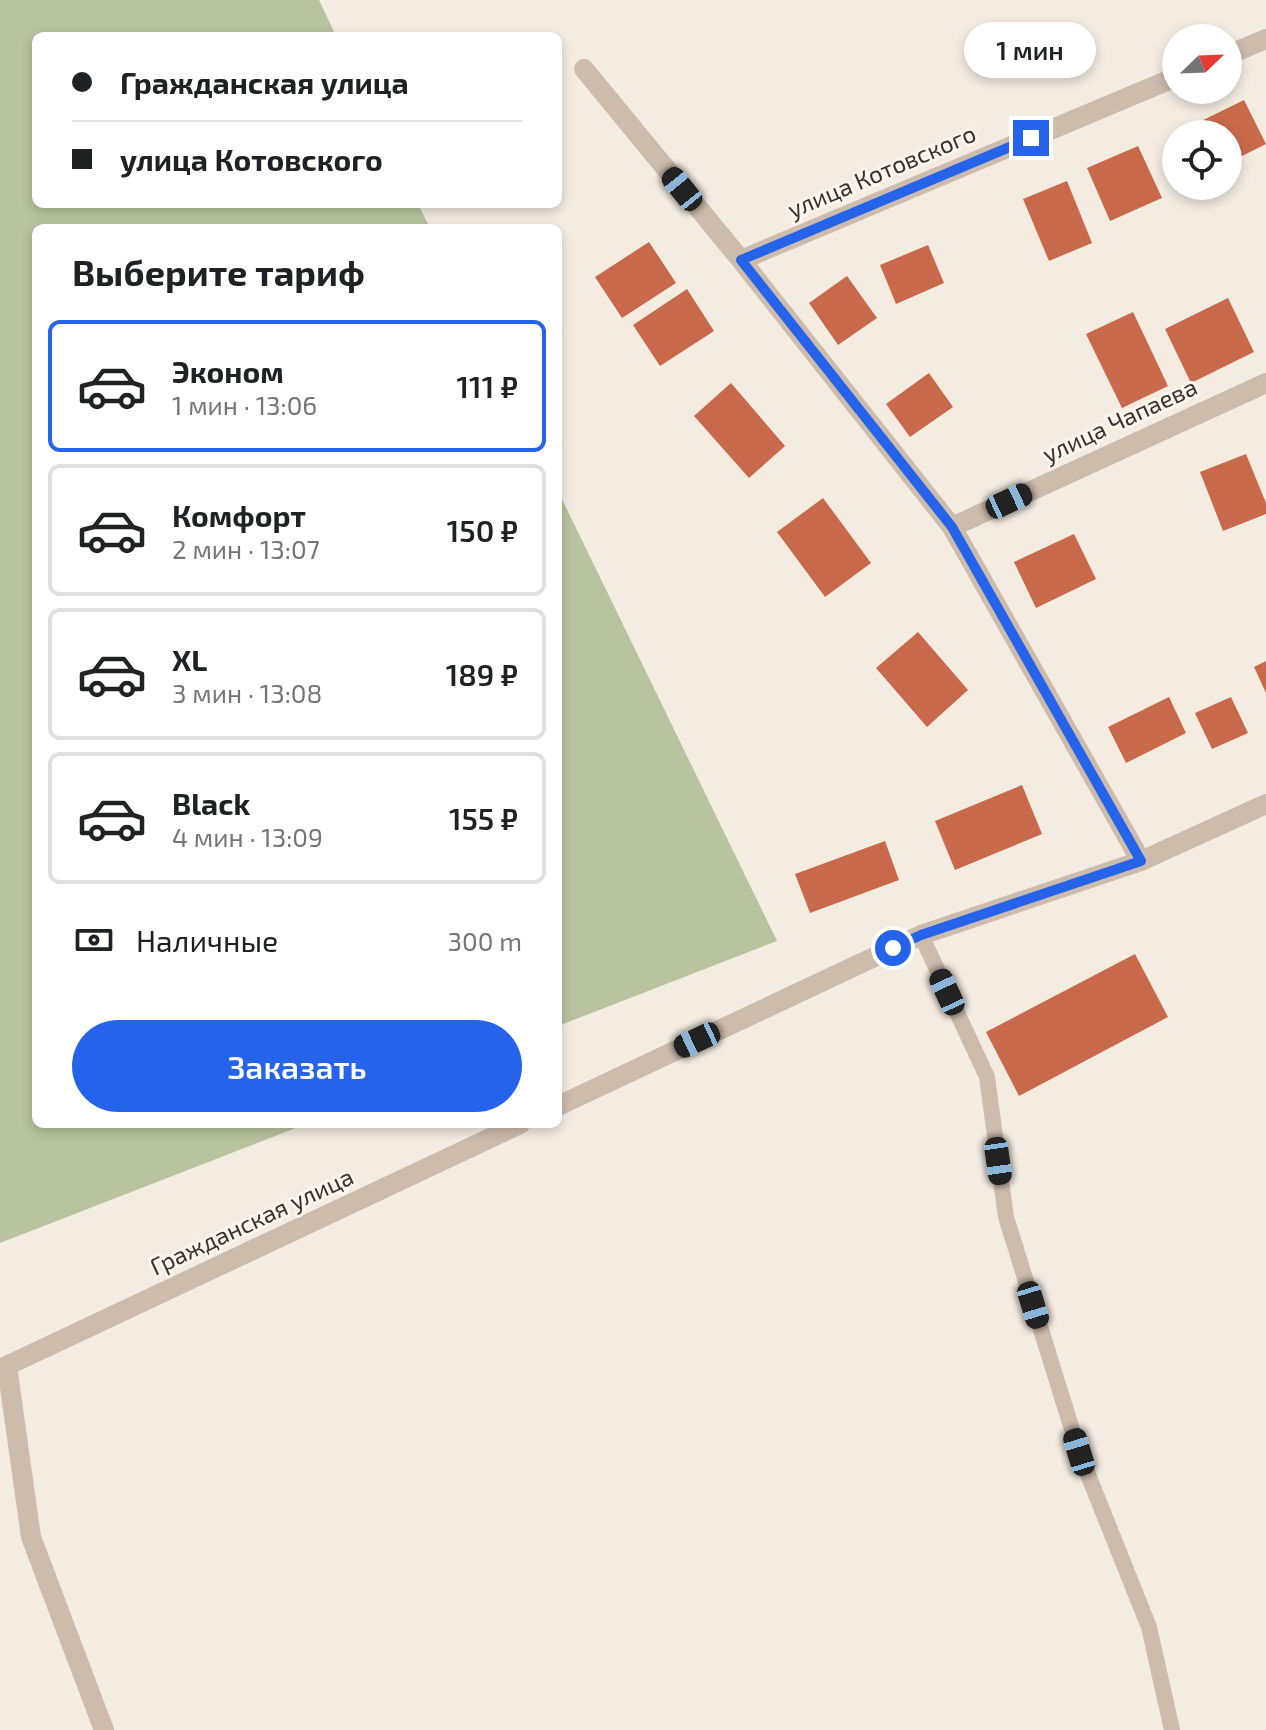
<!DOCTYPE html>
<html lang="ru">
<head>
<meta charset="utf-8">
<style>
  body { margin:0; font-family:"Exo 2",sans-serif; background:#f2f2f2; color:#202124; height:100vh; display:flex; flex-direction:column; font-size:30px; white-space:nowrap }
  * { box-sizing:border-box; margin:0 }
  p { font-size:26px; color:#757577 }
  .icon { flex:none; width:44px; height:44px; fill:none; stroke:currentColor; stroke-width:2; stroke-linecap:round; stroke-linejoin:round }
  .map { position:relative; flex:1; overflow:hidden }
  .sheet { position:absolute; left:32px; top:224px; width:530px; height:904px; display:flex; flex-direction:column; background:#fff; border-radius:12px; box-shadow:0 4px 12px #0003 }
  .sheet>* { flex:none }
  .guide { position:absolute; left:32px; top:32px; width:530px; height:176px; border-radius:12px; box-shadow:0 4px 12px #0003; display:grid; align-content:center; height:176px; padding:0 40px; background:#fff }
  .needle { width:52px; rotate:67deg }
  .tools { position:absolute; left:1162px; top:24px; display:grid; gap:16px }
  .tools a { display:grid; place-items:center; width:80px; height:80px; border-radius:50%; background:#fff; box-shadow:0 4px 12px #0003; font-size:40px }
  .end { position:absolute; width:36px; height:36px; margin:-18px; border:10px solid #2563eb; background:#fff; box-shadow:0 0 0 4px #fff }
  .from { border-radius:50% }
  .bubble { position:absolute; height:56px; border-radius:28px; background:#fff; box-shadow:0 4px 12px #0003; font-size:26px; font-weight:600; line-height:56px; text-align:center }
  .car { position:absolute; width:24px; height:48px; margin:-24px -12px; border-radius:10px; box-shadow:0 0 6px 2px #0007; background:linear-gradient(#222 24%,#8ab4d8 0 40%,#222 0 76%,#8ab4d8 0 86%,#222 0) }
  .guide b { display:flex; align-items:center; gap:28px; height:76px; font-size:30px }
  .guide b+b { border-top:2px solid #e0e0e0 }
  .guide i { width:20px; height:20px; background:#202124 }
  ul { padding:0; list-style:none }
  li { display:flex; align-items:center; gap:24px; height:132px; margin:0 16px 12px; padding:0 24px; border:4px solid #e0e0e0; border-radius:12px }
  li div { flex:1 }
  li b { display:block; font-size:30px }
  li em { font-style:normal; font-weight:600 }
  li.current { border-color:#2563eb }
  li>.icon { width:72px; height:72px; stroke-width:1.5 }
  h2 { padding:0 40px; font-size:36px; line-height:96px }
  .pay { display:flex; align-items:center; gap:20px; height:88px; padding:0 40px; font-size:30px }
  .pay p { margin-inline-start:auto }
  .button { display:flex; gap:16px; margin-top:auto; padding:16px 40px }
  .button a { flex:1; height:92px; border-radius:48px; background:#2563eb; color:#fff; font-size:32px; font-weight:600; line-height:92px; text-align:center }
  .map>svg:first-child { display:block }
</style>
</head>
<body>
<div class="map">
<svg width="1266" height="1730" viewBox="0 0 1266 1730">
  <rect width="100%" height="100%" fill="#f4ebe1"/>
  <path fill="#b8c4a0" d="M0 0H319L336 36H36V204H418L430 228H36V1124H306L0 1243Z
    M558 491 777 941 558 1026Z"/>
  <path fill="#c8694b" d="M1244 100 1266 144 1228 163V134H1190L1187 128Z
    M1138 146 1162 198 1110 221 1087 168Z
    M1067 181 1092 243 1049 261 1023 199Z
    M649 242 676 283 622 318 595 277Z
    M928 245 944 283 896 304 880 265Z
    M847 276 877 318 838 345 809 303Z
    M687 289 714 331 660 366 633 325Z
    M1228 298 1254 352 1191 383 1165 329Z
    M1133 312 1168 386 1122 408 1086 334Z
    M929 373 953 407 910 437 886 404Z
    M731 383 785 446 749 478 694 416Z
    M1246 454 1266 503V514L1223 531 1200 472Z
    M823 498 871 563 825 597 777 532Z
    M1074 534 1096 579 1036 608 1014 562Z
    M918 632 968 690 927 727 876 668Z
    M1266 661V693L1254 667Z
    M1169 697 1186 733 1126 763 1108 727Z
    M1231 697 1248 733 1212 749 1195 713Z
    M1022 785 1042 834 955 870 935 821Z
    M885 841 899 880 810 913 795 874Z
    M1135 954 1168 1017 1019 1096 986 1032Z"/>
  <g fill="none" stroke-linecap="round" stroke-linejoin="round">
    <path stroke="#cdbbac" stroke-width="16" d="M921 935 987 1077 1006 1217 1079 1452 1149 1627 1172 1730"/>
    <path stroke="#cdbbac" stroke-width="20" d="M1228 55 1266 39
      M584 69 741 260 952 527 1141 861
      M741 260 1176 77
      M952 527 1266 383
      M7 1366 31 1537 104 1730"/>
    <path stroke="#cdbbac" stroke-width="20" d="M558 1106 921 935 1141 861 1266 804
      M0 1369 520 1124"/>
  </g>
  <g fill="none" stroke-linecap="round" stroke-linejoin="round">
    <path stroke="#2563eb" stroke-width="10" d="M893 948 921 935 1141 861 952 527 741 260 1031 138"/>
  </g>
  <g text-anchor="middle" stroke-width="6" stroke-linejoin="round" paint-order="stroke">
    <g font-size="24" fill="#3b302b" stroke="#fbf5ee">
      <text transform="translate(882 172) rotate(-23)" y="8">улица Котовского</text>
      <text transform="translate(1120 421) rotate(-25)" y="8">улица Чапаева</text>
      <text transform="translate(252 1222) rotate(-25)" y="8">Гражданская улица</text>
    </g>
  </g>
</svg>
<div class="tools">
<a><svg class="needle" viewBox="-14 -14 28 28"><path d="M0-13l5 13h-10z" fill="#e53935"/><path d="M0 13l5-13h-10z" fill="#757577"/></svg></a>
<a><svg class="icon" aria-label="locate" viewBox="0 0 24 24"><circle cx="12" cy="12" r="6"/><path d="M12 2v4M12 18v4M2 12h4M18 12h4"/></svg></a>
</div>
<i class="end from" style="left:893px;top:948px"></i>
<i class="end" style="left:1031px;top:138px"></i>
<div class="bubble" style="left:964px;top:22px;width:132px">1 мин</div>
<i class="car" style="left:682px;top:189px;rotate:321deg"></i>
<i class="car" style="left:1009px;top:501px;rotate:65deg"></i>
<i class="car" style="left:947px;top:992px;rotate:335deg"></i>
<i class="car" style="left:697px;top:1040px;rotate:245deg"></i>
<i class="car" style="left:998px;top:1161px;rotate:172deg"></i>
<i class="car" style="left:1033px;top:1305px;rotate:163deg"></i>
<i class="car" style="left:1079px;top:1452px;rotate:343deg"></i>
<div class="guide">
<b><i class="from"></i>Гражданская улица</b>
<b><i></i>улица Котовского</b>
</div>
<section class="sheet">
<h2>Выберите тариф</h2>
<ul>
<li class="current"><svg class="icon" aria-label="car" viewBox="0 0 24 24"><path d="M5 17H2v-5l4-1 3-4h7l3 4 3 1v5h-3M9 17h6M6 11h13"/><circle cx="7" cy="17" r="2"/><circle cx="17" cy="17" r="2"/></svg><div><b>Эконом</b><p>1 мин · 13:06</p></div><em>111 ₽</em></li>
<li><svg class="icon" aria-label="car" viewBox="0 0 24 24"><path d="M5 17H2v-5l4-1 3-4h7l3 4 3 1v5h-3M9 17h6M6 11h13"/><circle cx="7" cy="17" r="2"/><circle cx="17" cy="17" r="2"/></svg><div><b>Комфорт</b><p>2 мин · 13:07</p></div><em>150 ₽</em></li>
<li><svg class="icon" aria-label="car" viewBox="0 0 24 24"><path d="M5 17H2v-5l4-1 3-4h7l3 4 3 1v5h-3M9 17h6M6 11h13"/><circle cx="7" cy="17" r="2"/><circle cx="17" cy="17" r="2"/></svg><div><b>XL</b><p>3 мин · 13:08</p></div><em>189 ₽</em></li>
<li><svg class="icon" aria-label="car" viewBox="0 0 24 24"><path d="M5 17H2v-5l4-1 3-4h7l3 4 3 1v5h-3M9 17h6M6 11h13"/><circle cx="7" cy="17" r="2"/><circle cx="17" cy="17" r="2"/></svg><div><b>Black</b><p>4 мин · 13:09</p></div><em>155 ₽</em></li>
</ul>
<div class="pay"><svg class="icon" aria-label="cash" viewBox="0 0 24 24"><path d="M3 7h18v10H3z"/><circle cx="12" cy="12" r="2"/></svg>Наличные<p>300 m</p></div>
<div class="button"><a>Заказать</a></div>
</section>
</div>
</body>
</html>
